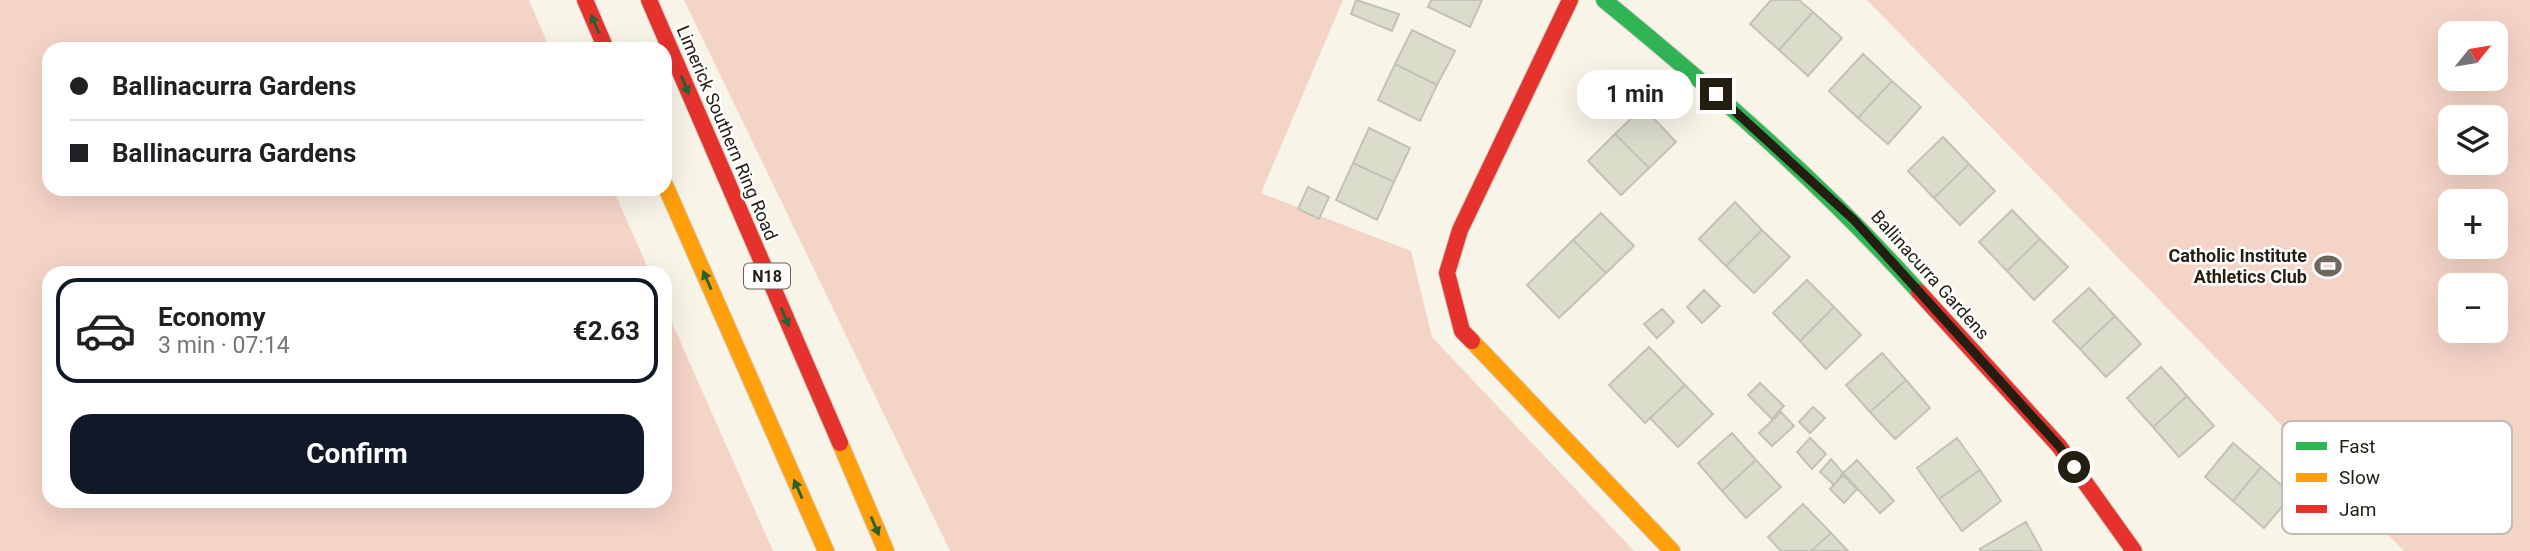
<!DOCTYPE html>
<html lang="en">
<head>
<meta charset="utf-8">
<style>
  body { margin:0; font-family:Roboto,sans-serif; background:#f2f2f2; color:#202124; height:100vh; display:flex; flex-direction:column; font-size:26px; white-space:nowrap }
  * { box-sizing:border-box; margin:0 }
  p { font-size:23px; color:#757577 }
  .icon { flex:none; width:38px; height:38px; fill:none; stroke:currentColor; stroke-width:2; stroke-linecap:round; stroke-linejoin:round }
  .map { position:relative; flex:1; overflow:hidden }
  .drawer { position:absolute; left:42px; top:266px; width:630px; height:242px; display:flex; flex-direction:column; background:#fff; border-radius:21px; box-shadow:0 7px 28px #0002 }
  .drawer>* { flex:none }
  .guide { position:absolute; left:42px; top:42px; width:630px; height:154px; border-radius:21px; box-shadow:0 7px 28px #0002; display:grid; align-content:center; height:154px; padding:0 28px; background:#fff }
  .needle { width:46px; rotate:60deg }
  .tools { position:absolute; left:2438px; top:21px; display:grid; gap:14px }
  .tools a { display:grid; place-items:center; width:70px; height:70px; border-radius:14px; background:#fff; box-shadow:0 7px 28px #0002; font-size:35px }
  .end { position:absolute; width:32px; height:32px; margin:-16px; border:9px solid #231e11; background:#fff; box-shadow:0 0 0 4px #fff }
  .from { border-radius:50% }
  .bubble { position:absolute; height:49px; border-radius:21px; background:#fff; box-shadow:0 7px 28px #0002; font-size:23px; font-weight:700; line-height:49px; text-align:center }
  .guide b { display:flex; align-items:center; gap:24px; height:66px; font-size:26px }
  .guide b+b { border-top:2px solid #e0e0e0 }
  .guide i { width:18px; height:18px; background:#202124 }
  ul { padding:12px 0 0; list-style:none }
  li { display:flex; align-items:center; gap:21px; height:105px; margin:0 14px 10px; padding:0 14px; border:4px solid transparent; border-radius:21px }
  li div { flex:1 }
  li b { display:block; font-size:26px }
  li em { font-style:normal; font-weight:700 }
  li.on { border-color:#111827 }
  li>.icon { width:63px; height:63px; stroke-width:1.5 }
  .primary-button { display:flex; gap:14px; margin-top:auto; padding:14px 28px }
  .primary-button a { flex:1; height:80px; border-radius:21px; background:#111827; color:#fff; font-size:28px; font-weight:700; line-height:80px; text-align:center }
  .map>svg:first-child { display:block }
</style>
</head>
<body>
<div class="map">
<svg width="2530" height="551" viewBox="0 0 2530 551">
  <rect width="100%" height="100%" fill="#f9f4e8"/>
  <path fill="#f5d4c8" fill-rule="evenodd" d="M0 0H529L550 49H49V189H613L650 273H49V500H665V307L773 551H0Z
    M684 0H1343L1261 193 1411 251 1432 337 1634 551H950Z
    M1867 0H2530V551H2404ZM2496 33V79H2450V33ZM2496 117V163H2450V117ZM2496 201V247H2450V201ZM2496 285V331H2450V285Z"/>
  <path fill="#dbdcca" stroke="#c3c2b6" stroke-width="2" d="M1356 0 1399 14 1392 31 1351 14Z
    M1431 0H1482L1470 27 1428 7Z
    M1771 0H1799L1813 12 1779 50 1750 24Z
    M1813 12 1842 38 1808 76 1779 50Z
    M1412 30 1455 51 1437 85 1395 64Z
    M1863 54 1892 81 1858 118 1829 91Z
    M1395 64 1437 85 1420 121 1378 100Z
    M1892 81 1921 107 1888 144 1858 118Z
    M1643 107 1676 142 1649 168 1615 134Z
    M1369 128 1410 148 1394 182 1353 163Z
    M1615 134 1649 168 1621 195 1588 161Z
    M1943 137 1969 164 1934 198 1908 171Z
    M1353 163 1394 182 1377 220 1336 200Z
    M1969 164 1995 191 1960 225 1934 198Z
    M1308 187 1329 197 1319 219 1298 209Z
    M1735 202 1762 230 1726 266 1699 239Z
    M2012 210 2040 239 2007 271 1979 242Z
    M1601 213 1634 246 1606 273 1573 240Z
    M1762 230 1790 257 1754 293 1726 266Z
    M2040 239 2068 267 2034 300 2007 271Z
    M1573 240 1606 273 1559 318 1527 285Z
    M1807 280 1834 307 1800 341 1773 313Z
    M2089 288 2115 316 2080 349 2053 321Z
    M1704 290 1720 306 1702 323 1687 307Z
    M1834 307 1861 335 1826 369 1800 341Z
    M1662 309 1674 322 1657 338 1644 324Z
    M2115 316 2141 344 2106 377 2080 349Z
    M1649 347 1685 385 1645 423 1609 385Z
    M1882 353 1906 380 1870 412 1846 385Z
    M2161 367 2187 396 2153 427 2127 398Z
    M1906 380 1930 408 1895 439 1870 412Z
    M1760 383 1784 406 1772 419 1748 395Z
    M1685 385 1713 414 1678 447 1650 418Z
    M2187 396 2214 426 2179 457 2153 427Z
    M1813 407 1825 418 1810 433 1799 422Z
    M1781 412 1794 426 1772 446 1759 433Z
    M1732 433 1756 460 1722 491 1698 463Z
    M1810 438 1826 454 1812 469 1797 452Z
    M1957 438 1980 470 1939 499 1917 468Z
    M2233 443 2261 467 2233 501 2205 477Z
    M1831 459 1843 473 1834 485 1820 472Z
    M1756 460 1781 487 1746 518 1722 491Z
    M1857 460 1894 501 1880 513 1843 473Z
    M2261 467 2292 495 2264 528 2233 501Z
    M1980 470 2001 501 1962 531 1939 499Z
    M1843 475 1857 489 1844 503 1830 489Z
    M1803 504 1831 533 1811 551H1781L1768 537Z
    M2026 522 2042 551H1981L1980 549Z
    M1831 533 1848 551H1811Z"/>
  <g fill="none" stroke-linecap="round" stroke-linejoin="round">
    <defs>
      <path id="fast" d="M1604 0C1715 91 1823 185 1919 292"/>
      <path id="slow" d="M665 185 826 551
        M1472 341 1672 551
        M840 443 886 551"/>
      <path id="jam" d="M585 0 606 49
        M649 0 840 443
        M1919 292 2059 446 2134 551
        M1472 341 1462 331 1447 273 1460 230 1570 0"/>
    </defs>
    <use href="#fast" stroke="#d4cfc3" stroke-width="18"/>
    <use href="#slow" stroke="#d4cfc3" stroke-width="18"/>
    <use href="#jam" stroke="#d4cfc3" stroke-width="18"/>
    <use href="#fast" stroke="#30b455" stroke-width="16"/>
    <use href="#slow" stroke="#ff9f0a" stroke-width="16"/>
    <use href="#jam" stroke="#e5322d" stroke-width="16"/>
  </g>
  <defs><path id="oneway-solid" d="M-6-.8H1V-3.2L6.5 0L1 3.2V.8H-6Z" transform="scale(1.75)"/></defs>
  <g fill="#296230">
    <use href="#oneway-solid" transform="translate(595 24) rotate(-113)"/>
    <use href="#oneway-solid" transform="translate(685 85) rotate(67)"/>
    <use href="#oneway-solid" transform="translate(707 280) rotate(-114)"/>
    <use href="#oneway-solid" transform="translate(785 317) rotate(67)"/>
    <use href="#oneway-solid" transform="translate(798 489) rotate(-114)"/>
    <use href="#oneway-solid" transform="translate(875 526) rotate(67)"/>
  </g>
  <g fill="none" stroke-linecap="round" stroke-linejoin="round">
    <path stroke="#231e11" stroke-width="9" d="M1716 94 1854 220 2059 446 2074 467"/>
  </g>
  <defs>
    <symbol id="stadium-bare" viewBox="-9 -9 18 18"><path d="M0-5a6.5 5 0 1 0 0 10a6.5 5 0 1 0 0-10ZM-3.5-1.8h7v3.6h-7Z" fill="#6e695c" stroke="#fff" stroke-width="2.5" paint-order="stroke"/></symbol>
  </defs>
  <g fill-rule="evenodd">
    <use href="#stadium-bare" x="2309" y="247" width="38" height="38"/>
  </g>
  <g text-anchor="middle" stroke-width="5" stroke-linejoin="round" paint-order="stroke">
    <rect fill="#fff" stroke="#656258" stroke-width="2" x="744" y="263.5" width="46" height="25" rx="5"/>
    <g font-size="16" font-weight="bold" fill="#231e11">
      <text x="767" y="282">N18</text>
    </g>
    <g font-size="18" fill="#231e11" stroke="#fff">
      <text transform="translate(727 133) rotate(67)" y="6">Limerick Southern Ring Road</text>
      <text transform="translate(1930 275) rotate(48)" y="6">Ballinacurra Gardens</text>
    </g>
    <g font-size="18" font-weight="bold" fill="#231e11" stroke="#fff" text-anchor="end">
      <text x="2307" y="262">Catholic Institute<tspan x="2307" dy="21">Athletics Club</tspan></text>
    </g>
  </g>
  <rect x="2282" y="421" width="230" height="113" rx="10" fill="#fff" stroke="#bdbcb8" stroke-width="2"/>
  <rect x="2296" y="442" width="31" height="8" fill="#30b455"/>
  <rect x="2296" y="473" width="31" height="9" fill="#ff9f0a"/>
  <rect x="2296" y="505" width="31" height="8" fill="#e5322d"/>
  <g font-size="19" fill="#231e11">
    <text x="2339" y="453">Fast</text>
    <text x="2339" y="484">Slow</text>
    <text x="2339" y="516">Jam</text>
  </g>
</svg>
<div class="tools">
<a><svg class="needle" viewBox="-14 -14 28 28"><path d="M0-13l5 13h-10z" fill="#e53935"/><path d="M0 13l5-13h-10z" fill="#757577"/></svg></a>
<a><svg class="icon" aria-label="layers" viewBox="0 0 24 24"><path d="M12 4l9 5-9 5-9-5zM3 14l9 5 9-5"/></svg></a>
<a>+</a>
<a>−</a>
</div>
<i class="end from" style="left:2074px;top:467px"></i>
<i class="end" style="left:1716px;top:94px"></i>
<div class="bubble" style="left:1577px;top:70px;width:116px">1 min</div>
<div class="guide">
<b><i class="from"></i>Ballinacurra Gardens</b>
<b><i></i>Ballinacurra Gardens</b>
</div>
<section class="drawer">
<ul>
<li class="on"><svg class="icon" aria-label="car" viewBox="0 0 24 24"><path d="M5 17H2v-5l4-1 3-4h7l3 4 3 1v5h-3M9 17h6M6 11h13"/><circle cx="7" cy="17" r="2"/><circle cx="17" cy="17" r="2"/></svg><div><b>Economy</b><p>3 min · 07:14</p></div><em>€2.63</em></li>
</ul>
<div class="primary-button"><a>Confirm</a></div>
</section>
</div>
</body>
</html>
